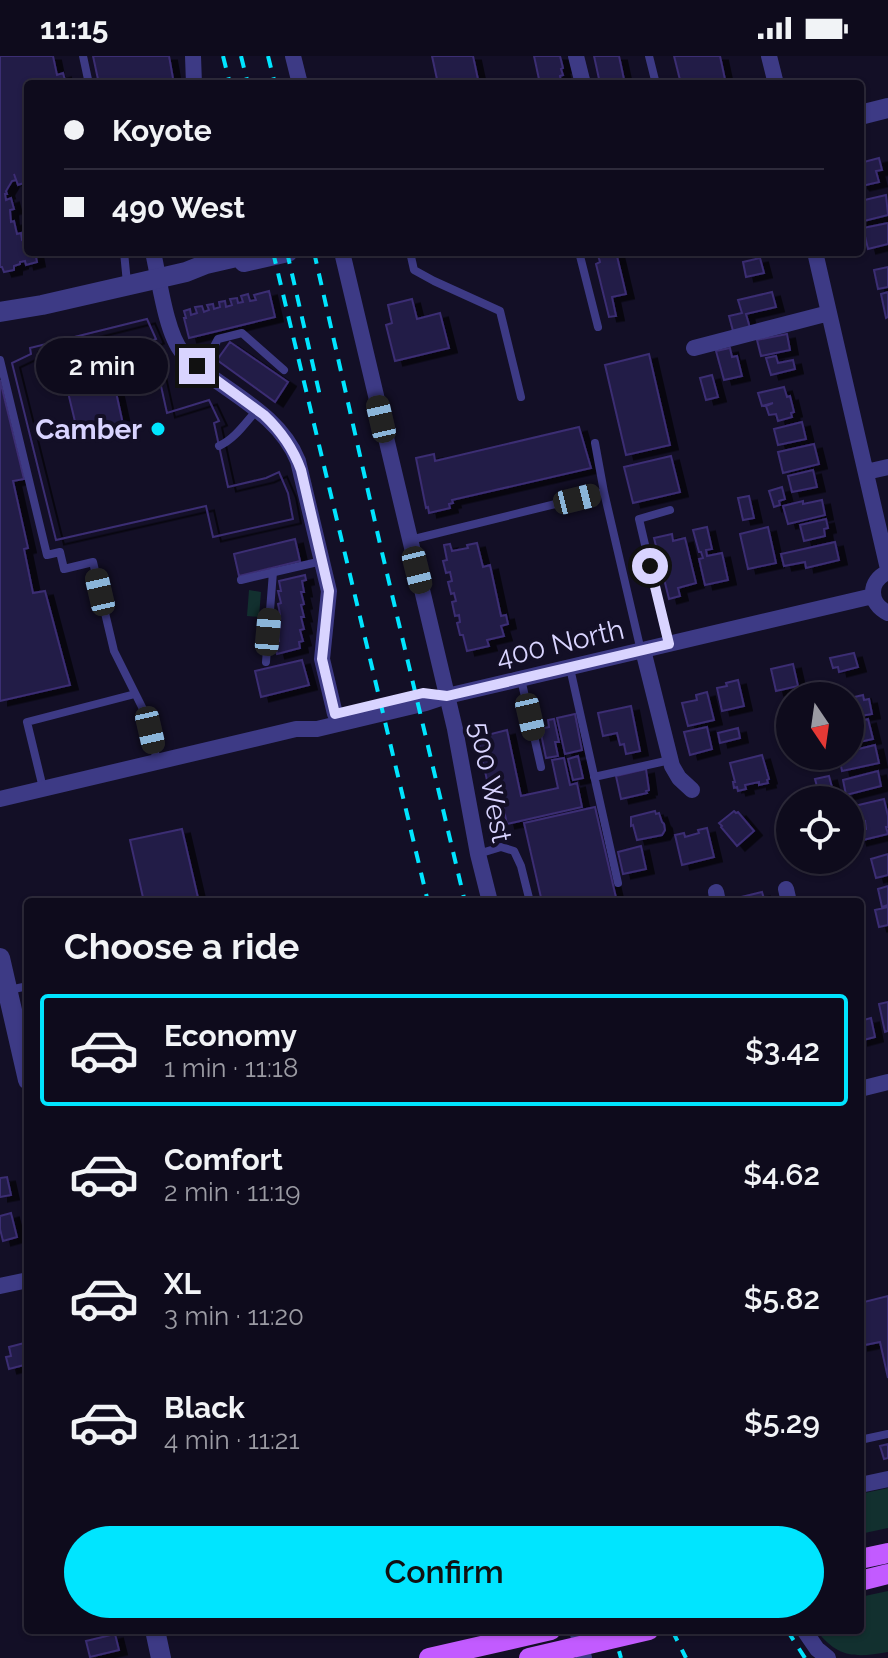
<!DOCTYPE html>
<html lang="en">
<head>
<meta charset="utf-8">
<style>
  body { margin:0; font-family:Raleway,sans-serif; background:#1c1929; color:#f1f3f6; height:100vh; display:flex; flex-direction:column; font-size:30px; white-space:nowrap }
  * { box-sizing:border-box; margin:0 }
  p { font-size:26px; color:#9b9ba3 }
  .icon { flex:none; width:44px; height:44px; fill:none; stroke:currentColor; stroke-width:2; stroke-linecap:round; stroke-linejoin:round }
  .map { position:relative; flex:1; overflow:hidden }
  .sheet { position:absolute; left:24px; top:842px; width:840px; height:736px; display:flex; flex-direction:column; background:#0e0b1c; border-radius:8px; box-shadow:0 2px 6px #0004,0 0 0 2px #2e2b3b }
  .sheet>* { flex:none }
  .banner { position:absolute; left:24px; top:24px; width:840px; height:176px; border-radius:8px; box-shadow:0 2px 6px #0004,0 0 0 2px #2e2b3b; display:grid; align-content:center; height:176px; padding:0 40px; background:#0e0b1c }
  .needle { width:52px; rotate:167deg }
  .tools { position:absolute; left:776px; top:626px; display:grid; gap:16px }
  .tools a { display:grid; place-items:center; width:88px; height:88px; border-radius:50%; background:#0e0b1c; box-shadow:0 2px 6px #0004,0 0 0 2px #2e2b3b; font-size:40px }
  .end { position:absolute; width:36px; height:36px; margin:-18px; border:10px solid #d9d4ff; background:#111; box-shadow:0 0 0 4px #111 }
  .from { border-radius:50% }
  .bubble { position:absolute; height:56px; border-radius:28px; background:#0e0b1c; box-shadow:0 2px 6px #0004,0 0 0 2px #2e2b3b; font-size:26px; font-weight:600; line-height:56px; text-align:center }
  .car { position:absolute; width:24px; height:48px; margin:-24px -12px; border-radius:10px; box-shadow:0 0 6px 2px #0007; background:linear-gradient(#222 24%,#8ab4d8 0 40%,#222 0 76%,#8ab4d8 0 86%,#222 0) }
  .banner b { display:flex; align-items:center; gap:28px; height:76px; font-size:30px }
  .banner b+b { border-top:2px solid #2e2b3b }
  .banner i { width:20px; height:20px; background:#f1f3f6 }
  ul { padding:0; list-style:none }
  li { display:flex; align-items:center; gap:24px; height:112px; margin:0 16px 12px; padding:0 24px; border:4px solid transparent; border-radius:8px }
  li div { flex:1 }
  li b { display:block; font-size:30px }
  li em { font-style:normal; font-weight:600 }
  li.active { border-color:#00e5ff }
  li>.icon { width:72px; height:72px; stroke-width:1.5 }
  h2 { padding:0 40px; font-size:36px; line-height:96px }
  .action { display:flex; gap:16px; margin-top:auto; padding:16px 40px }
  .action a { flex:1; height:92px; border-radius:48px; background:#00e5ff; color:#111; font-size:32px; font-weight:600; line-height:92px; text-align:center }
  .status { display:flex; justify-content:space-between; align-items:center; height:56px; padding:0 40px; background:#0e0b1c; direction:ltr }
  .status svg { height:22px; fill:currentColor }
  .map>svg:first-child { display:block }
</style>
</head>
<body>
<div class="status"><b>11:15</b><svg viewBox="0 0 49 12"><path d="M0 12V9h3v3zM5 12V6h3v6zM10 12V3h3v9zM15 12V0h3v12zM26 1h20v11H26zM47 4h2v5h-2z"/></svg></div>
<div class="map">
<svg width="888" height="1602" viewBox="0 0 888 1602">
  <defs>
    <filter id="shadow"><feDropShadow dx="8" dy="4.5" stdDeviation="0" flood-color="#0009"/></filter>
  </defs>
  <rect width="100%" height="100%" fill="#130f26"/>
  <path fill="#12302f" d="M249 534 261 536 259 561 247 560Z
    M888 1432V1472L860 1478V1438Z
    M888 1535V1596C855 1602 838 1602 816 1574H860V1541Z"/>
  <path fill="#241b47" stroke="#3b2d73" stroke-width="2" fill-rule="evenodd" filter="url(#shadow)" d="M0 0H53L57 19 63 17 66 28H28L27 126 18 129 14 118 16 124 12 125 6 135 7 138H5L6 144 11 142 14 153 10 154 11 166 14 165 17 178 21 177 22 184 25 183 26 187 28 186V196H35L37 206 26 209 25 205 20 206V208L14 210V214L4 216 2 211H0Z
    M93 0H169L174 28H99Z
    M432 0H473L479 28H438Z
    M534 0H560L563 12 561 13 563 19 560 20 561 26 540 28Z
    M594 0H619L625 28H602L601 23H599Z
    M674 0H720L726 28H681Z
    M879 102 882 114 876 115 879 126 862 130 860 128V107Z
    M886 139 888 159 860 166V145Z
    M888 167V188L868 193 863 172Z
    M597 196H616L626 238 612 241 616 260 609 261 596 208 600 206Z
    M760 202 764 217 746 221 743 206Z
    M888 211V231L878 233 874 214Z
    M269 235 275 261 189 282 184 262H186L184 255 190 253 191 259 197 257 195 251 202 250 204 256 209 254 207 249 213 248 214 253 220 251 219 246 225 245 226 251 232 249 230 243 237 242 238 247 243 246 241 240 248 238 250 245 256 244 254 239Z
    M772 236 776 251 746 258 750 272 733 275 729 260 742 257 738 244Z
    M888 236V261L886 262 881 238Z
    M412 243 417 263 440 257 449 292 395 305 386 269 392 267 388 249Z
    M147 263 156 283 151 285 167 357 209 344 219 365 214 367 228 431 266 422 279 416 288 437 293 463 213 481 206 450 56 484 12 307 31 298 30 292ZM112 318 123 368 78 378 66 328Z
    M147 263 156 283 151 285 167 357 209 344 219 365 214 367 228 431 266 422 279 416 288 437 293 463 213 481 206 450 56 484 12 307 31 298 30 292Z
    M787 278 790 294 761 300 757 284Z
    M230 286 288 326 275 346 217 304Z
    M730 292 732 301 737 300 742 320 724 324 716 295Z
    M649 298 670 389 626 399 605 309Z
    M776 300 778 307 793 304 795 313 771 319 766 302Z
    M712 319 718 341 706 344 700 322Z
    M0 324 24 423 13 425 28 492 24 493 33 537 45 535 70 629 0 645Z
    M784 331 787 341 790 340 794 356 791 357 792 361 778 365 776 358 769 359 766 350 773 347 762 350 758 337Z
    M802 366 806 383 778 389 774 373Z
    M579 371 591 412 452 444 453 447 449 448 450 452 429 457 428 451 426 452 416 402 434 398 435 405Z
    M814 388 819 408 783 417 778 396Z
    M671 400 680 436 633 447 624 411Z
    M813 414 817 431 792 436 788 420Z
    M782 431 785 443 779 445 780 449 774 451 769 435Z
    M749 440 754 462 743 464 738 442Z
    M822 444 825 459 788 468 783 450 803 445V448Z
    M826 463 828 472 824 473 825 480 804 485 800 469Z
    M707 471 712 493 706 494 707 500 722 497 728 524 705 529 699 503 703 502 701 496H699L693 474Z
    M768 471 776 507 748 513 740 478Z
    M672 478 673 485 685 482 696 527 678 532 680 540 669 543 654 482Z
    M295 483 300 505 239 520 234 498Z
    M835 486 839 504 806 512 805 506 784 510 781 498Z
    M477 487 483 511 490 509 501 560 506 559 508 568 501 570 504 580 487 584 489 590 467 595 463 579H460L457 567 460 566 459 559 455 560 452 546 456 545 454 537 451 538 448 526 452 525 450 516 446 517 443 505 447 504 444 489 450 488 452 495 468 492 467 489Z
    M305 519 306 524 302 525 304 536H301L304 548 301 549 304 561H301L304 573 300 574 303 585 299 586 300 592 277 598 274 586 279 585 276 573 280 572 277 559 280 558 278 548 281 547 278 535H281L279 525Z
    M854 597 858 611 839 616 838 611 833 612 830 602Z
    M302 604 309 629 261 641 255 615Z
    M793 608 798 630 776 635 771 613Z
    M738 624 744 650 722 655 717 632 727 630 726 627Z
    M707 636 714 664 688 670 682 647 697 644 696 639Z
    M863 639 864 644 869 643 872 658 850 662V642Z
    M631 650 640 695 626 698 624 688 620 689 617 677 603 680 598 657Z
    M575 658 582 694 565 698 557 662Z
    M790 660V675L787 676 784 661Z
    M554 663 559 686H555L558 700 546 702 540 673 549 671 548 664Z
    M868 663 873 683 850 688V668Z
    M707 671 712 693 690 699 684 676Z
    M738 672 740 682 720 687 718 677Z
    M507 674 521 740 558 732 552 704 564 702 570 729 577 727 582 751 507 768 502 745 492 747 479 688 483 680Z
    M875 689 879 707 842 715 839 700H850V695Z
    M762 699 769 723 767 724 768 727 759 729V726L745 729 746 733 738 735 737 731 734 732 733 726H735L730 707Z
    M578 700 583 722 573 724 568 703Z
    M646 713 649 734 646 735 647 737 621 743 616 720Z
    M878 715 881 730 846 739 843 724Z
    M829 720 833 735 819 738 815 723Z
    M884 743 888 760V771H886L888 778 859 785 857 776 866 773 865 765 850 769V751Z
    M595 751 617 846H542L524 767Z
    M655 755 656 758 659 757 662 766 664 768 665 774 662 779 637 784 633 769 631 770V761Z
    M734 755 736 757 738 756 754 775 737 790 721 771 722 770 719 767Z
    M707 772 714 801 682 809 675 779 684 777 685 781 699 777 698 774Z
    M182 773 199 846H144L130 784Z
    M641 790 646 813 623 818 618 796Z
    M888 798V819L876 822 871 803Z
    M888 830V849L882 851 878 833Z
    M762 836 765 846H734L733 843Z
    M888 851V869L879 871 875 854Z
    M888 946V975L885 976 879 948Z
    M871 962 875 981 860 985V963V965Z
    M7 1121 11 1139 0 1141V1122Z
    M11 1157 17 1181 3 1185 0 1173V1160Z
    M888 1240V1322L880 1286 860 1290V1247Z
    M28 1286V1308L9 1313 6 1301 11 1300 9 1291Z
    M888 1388V1402L884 1403 880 1390Z
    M115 1578 119 1594 90 1601 86 1585Z"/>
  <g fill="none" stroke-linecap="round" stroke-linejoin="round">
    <path stroke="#3d3a85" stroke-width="8" d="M83 0 89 28
      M649 0 656 28
      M124 196 127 227
      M410 196 414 214 434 225 500 255 521 341
      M579 196 598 271
      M0 304 47 499 60 496 64 513 93 506 114 595 147 661 157 705
      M202 313 218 283 242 277 284 314
      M219 390C235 383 245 367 257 354
      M604 436 641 595
      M410 484 604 436 595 387
      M241 524 322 505
      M668 587 639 463 670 454
      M266 606 273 516
      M570 612 618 827
      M521 623 541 711
      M594 721 670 704
      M43 732 27 666 135 638
      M478 798 501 791 514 795 521 810 530 846
      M9 934 28 930
      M860 1384 888 1378"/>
    <path stroke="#3d3a85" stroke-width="16" d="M193 0 194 28
      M293 0 300 28
      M576 0 583 28
      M769 0 776 28
      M153 196C159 222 166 277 182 296 190 306 201 313 210 320 243 344 282 365 298 405L329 535 322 603 335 658
      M342 196 455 673 478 798 490 846
      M815 196 888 513
      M694 292 829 257
      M866 416 888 411
      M888 516C868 525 868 547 888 557
      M643 594 672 710 679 722 692 734
      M0 743 296 673H317L426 647 447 640 873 540
      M786 833 789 846
      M716 836 718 846
      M860 1033 888 1026
      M0 1230 28 1224
      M860 1429 888 1423
      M577 1574 584 1602
      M804 1574 817 1593 828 1602"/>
    <path stroke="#3d3a85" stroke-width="20" d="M860 59 888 52
      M244 206 288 196
      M0 256 42 249 160 222 186 216 206 208 258 196
      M0 902 28 1024
      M155 1574 161 1602"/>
    <path stroke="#c25bff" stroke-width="20" d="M860 1503 888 1497
      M860 1525 888 1518
      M429 1602 551 1574"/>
    <path stroke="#00e5ff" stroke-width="4" stroke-dasharray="12 10" stroke-linecap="butt" d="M223 0 230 28
      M241 0 248 28
      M268 0 275 28
      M273 196 428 846
      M287 196 320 340
      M314 196 380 488 465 846
      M613 1574 621 1602
      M672 1574 686 1602
      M787 1574 805 1602"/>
    <path stroke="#c25bff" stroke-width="20" d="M529 1602 649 1574"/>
  </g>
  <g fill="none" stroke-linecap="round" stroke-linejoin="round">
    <path stroke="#d9d4ff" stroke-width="10" d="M197 310 264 359C281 375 293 392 301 414L329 535 322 603 335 658 423 637 447 640 669 588 650 510"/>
  </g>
  <circle fill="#00e5ff" stroke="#130f26" stroke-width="3" cx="158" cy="373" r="8"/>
  <g text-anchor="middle" stroke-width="8" stroke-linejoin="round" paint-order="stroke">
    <g font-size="28" font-weight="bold" fill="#d9d4ff" stroke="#130f26" text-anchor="end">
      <text x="142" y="383">Camber</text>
    </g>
    <g font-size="28" fill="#d9d4ff" stroke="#130f26">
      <text transform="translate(560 587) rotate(-13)" y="10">400 North</text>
      <text transform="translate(491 726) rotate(79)" y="10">500 West</text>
    </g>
  </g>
</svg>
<div class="tools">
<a><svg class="needle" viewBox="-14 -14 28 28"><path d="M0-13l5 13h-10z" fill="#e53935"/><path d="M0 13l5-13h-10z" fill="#9b9ba3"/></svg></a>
<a><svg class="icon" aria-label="locate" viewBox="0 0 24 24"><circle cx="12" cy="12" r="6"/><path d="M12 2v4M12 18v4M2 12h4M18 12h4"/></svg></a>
</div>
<i class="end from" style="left:650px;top:510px"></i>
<i class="end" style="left:197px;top:310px"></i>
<div class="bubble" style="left:36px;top:282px;width:132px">2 min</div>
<i class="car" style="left:381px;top:363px;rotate:347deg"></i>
<i class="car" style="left:577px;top:443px;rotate:76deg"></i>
<i class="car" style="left:417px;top:514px;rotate:166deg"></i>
<i class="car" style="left:100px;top:536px;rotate:347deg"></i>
<i class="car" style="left:268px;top:576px;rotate:5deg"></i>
<i class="car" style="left:530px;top:661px;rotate:167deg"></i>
<i class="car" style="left:150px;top:674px;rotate:167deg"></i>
<div class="banner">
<b><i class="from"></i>Koyote</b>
<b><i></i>490 West</b>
</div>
<section class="sheet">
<h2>Choose a ride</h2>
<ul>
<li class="active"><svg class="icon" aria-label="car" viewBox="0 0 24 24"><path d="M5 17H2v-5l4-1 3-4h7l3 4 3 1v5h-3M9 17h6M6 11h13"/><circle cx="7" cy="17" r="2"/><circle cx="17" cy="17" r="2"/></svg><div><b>Economy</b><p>1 min · 11:18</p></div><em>$3.42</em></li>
<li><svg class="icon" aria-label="car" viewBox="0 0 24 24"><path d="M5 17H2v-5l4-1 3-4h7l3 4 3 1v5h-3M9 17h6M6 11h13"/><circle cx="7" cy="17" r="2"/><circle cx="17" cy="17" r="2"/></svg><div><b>Comfort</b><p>2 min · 11:19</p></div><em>$4.62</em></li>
<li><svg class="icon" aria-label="car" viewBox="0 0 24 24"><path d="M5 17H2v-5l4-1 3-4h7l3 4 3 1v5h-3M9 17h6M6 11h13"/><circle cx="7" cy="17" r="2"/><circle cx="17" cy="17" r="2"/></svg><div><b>XL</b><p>3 min · 11:20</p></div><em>$5.82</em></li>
<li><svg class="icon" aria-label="car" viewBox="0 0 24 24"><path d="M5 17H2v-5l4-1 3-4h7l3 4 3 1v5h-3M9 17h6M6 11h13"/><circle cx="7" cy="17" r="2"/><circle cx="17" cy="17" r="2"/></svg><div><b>Black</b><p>4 min · 11:21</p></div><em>$5.29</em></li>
</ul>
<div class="action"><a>Confirm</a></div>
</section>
</div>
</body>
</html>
